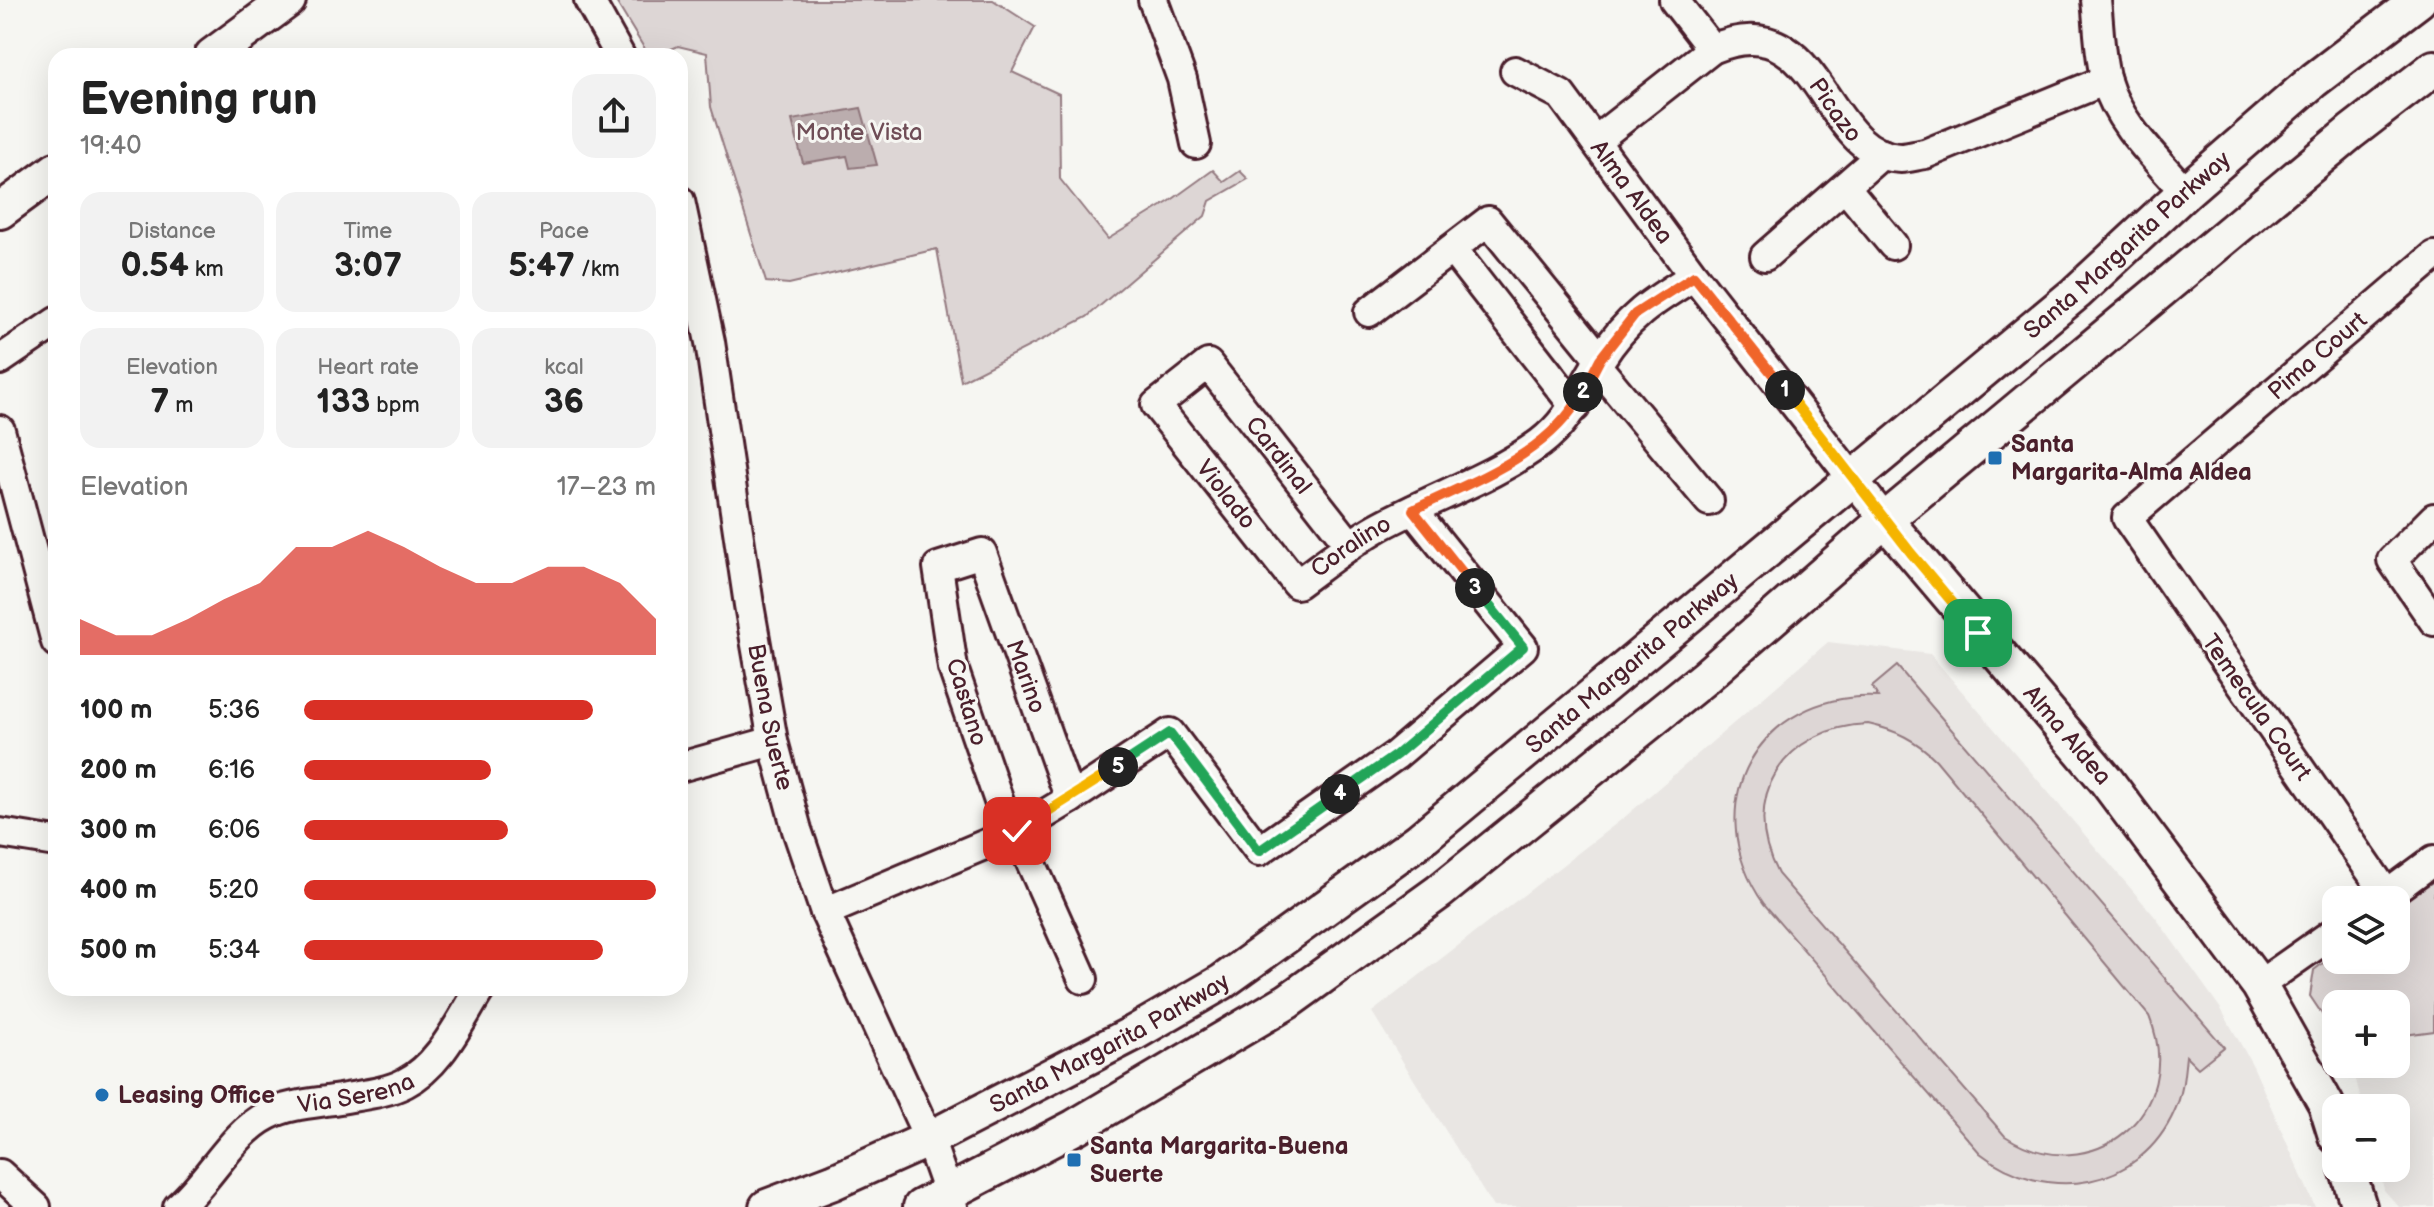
<!DOCTYPE html>
<meta charset="utf-8">
<style>
body{margin:0;font-family:"Balsamiq Sans",sans-serif;background:#f2f2f2;color:#222;height:100vh;display:flex;flex-direction:column;font-size:30px;white-space:nowrap}
*{box-sizing:border-box;margin:0}
p{font-size:26px;color:#767676}
.icon{flex:none;width:44px;height:44px;fill:none;stroke:currentColor;stroke-width:2;stroke-linecap:round;stroke-linejoin:round}
.map{position:relative;flex:1;overflow:hidden}
.sheet{position:absolute;left:48px;top:48px;width:640px;height:948px;display:flex;flex-direction:column;background:#fff;border-radius:24px;box-shadow:0 8px 32px #0002}
.sheet>*{flex:none}
.buttons{position:absolute;left:2322px;top:886px;display:grid;gap:16px}
.buttons a{display:grid;place-items:center;width:88px;height:88px;border-radius:16px;background:#fff;box-shadow:0 8px 32px #0002;font-size:40px}
.pin{position:absolute;display:grid;place-items:center;width:68px;height:68px;color:#fff;margin:-34px;border-radius:16px;box-shadow:0 4px 12px #0006}
.km{position:absolute;width:40px;height:40px;margin:-20px;border-radius:50%;background:#222;color:#fff;font-size:22px;line-height:40px;text-align:center}
.round{display:grid;place-items:center;flex:none;width:84px;height:84px;border-radius:24px;background:#f2f2f2}
.head{display:flex;align-items:center;justify-content:space-between;height:136px;padding:0 32px}
h1{font-size:44px;font-weight:600;line-height:60px}
.metrics{display:grid;grid-template-columns:repeat(3,1fr);gap:12px;height:136px;padding:8px 32px}
.metrics div{display:grid;align-content:center;border-radius:20px;background:#f2f2f2;text-align:center}
.metrics b{font-size:34px;font-weight:600}
.metrics small{font-size:22px;font-weight:400}
.metrics p{font-size:22px}
.chart{height:224px;padding:16px 32px}
.chart p{display:flex;justify-content:space-between}
.chart svg{width:100%;height:144px;margin-top:8px;fill:#d93025;opacity:.7}
ul{padding:0 32px;list-style:none;font-size:26px}
li{display:grid;grid-template-columns:128px 96px 1fr;align-items:center;height:60px}
li i{height:20px;border-radius:10px;background:#d93025}
.map>svg:first-child{display:block}
.built{fill:#e9e6e3}
.green{fill:#ddd6d5;stroke:#947a80;stroke-width:2;fill-rule:evenodd}
.water{fill:#bbadae;stroke:#8e747a;stroke-width:2}
.lines{fill:none;stroke-linecap:round;stroke-linejoin:round}
.minor-casing{stroke:#4a1f2b;stroke-width:34}
.major-casing{stroke:#4a1f2b;stroke-width:40}
.minor{stroke:#f6f6f2;stroke-width:28}
.major{stroke:#f6f6f2;stroke-width:34}
.split-1-casing{stroke:#fff;stroke-width:16}
.split-2-casing{stroke:#fff;stroke-width:16}
.split-3-casing{stroke:#fff;stroke-width:16}
.split-4-casing{stroke:#fff;stroke-width:16}
.split-5-casing{stroke:#fff;stroke-width:16}
.split-6-casing{stroke:#fff;stroke-width:16}
.split-1{stroke:#f5b400;stroke-width:10}
.split-2{stroke:#f0652b;stroke-width:10}
.split-3{stroke:#f0652b;stroke-width:10}
.split-4{stroke:#22a559;stroke-width:10}
.split-5{stroke:#22a559;stroke-width:10}
.split-6{stroke:#f5b400;stroke-width:10}
.poi-dot{fill:#1f6fb2;stroke:#f6f6f2;stroke-width:3}
.labels{text-anchor:middle;stroke-width:6;stroke-linejoin:round;paint-order:stroke}
.street-label{font-size:24px;fill:#4a1f2b;stroke:#f6f6f2}
.park-label{font-size:24px;fill:#6f4d56;stroke:#f6f6f2}
.poi-label{font-size:24px;font-weight:bold;fill:#4a1f2b;stroke:#f6f6f2;text-anchor:start}
</style>
<div class="map">
<svg width="2434" height="1207" viewBox="0 0 2434 1207">
<rect width="100%" height="100%" fill="#f6f6f2"/>
<filter id="ink" filterUnits="userSpaceOnUse"><feTurbulence type="fractalNoise" baseFrequency=".0125" numOctaves="2"/><feDisplacementMap in="SourceGraphic" scale="16" xChannelSelector="R" yChannelSelector="G"/><feConvolveMatrix kernelMatrix="1 2 1 2 8 2 1 2 1" color-interpolation-filters="sRGB"/></filter>
<g filter="url(#ink)">
<path class="built" d="M1828 642 1930 654 2156 918 2221 1009 2253 1066 2315 1207H1493L1372 1012 1626 816Z
M2434 1031V1207H2399L2384 1190 2379 1168H2396V1108H2363L2352 1064H2396V1037Z"/>
<path class="green" d="M615 0H993L1035 27 1012 72 1059 94 1060 179 1108 239 1170 201 1213 170 1224 182 1240 171 1248 179 1210 201 1205 216 1087 317 961 381 937 249 789 284 766 282 711 107 707 53 678 46 656 56H649Z
M1897 666 2224 1047 2198 1068 2186 1056C2184 1075 2183 1093 2175 1110 2140 1191 2045 1204 1980 1153L1764 904C1695 806 1758 691 1878 697L1872 687ZM1868 724C1896 730 1916 740 1936 760L2149 1016C2189 1111 2091 1192 2005 1136L1778 874C1738 798 1784 727 1868 724Z
M2434 881V1031L2396 1036V1004H2336V1035L2310 996 2314 970 2336 953V960H2396V907Z"/>
<path class="water" d="M861 108 877 165 850 168 847 156 803 163 792 120Z"/>
<g class="lines">
<defs>
<g id="minor">
<path d="M589 0 620 56"/>
<path d="M1153 0 1182 79 1196 144"/>
<path d="M1674 0 1712 49"/>
<path d="M2096 0C2099 26 2099 55 2106 81 2119 125 2156 158 2185 192"/>
<path id="s1" d="M1515 71 1561 95 1694 276 1885 520"/>
<path id="s2" d="M1595 141 1712 49C1823 1 1820 156 1901 158 1908 158 1917 155 1925 154L2106 80"/>
<path d="M1846 188 1893 245"/>
<path id="s3" d="M680 201 710 342 749 605 773 741 797 830 825 912 929 1139 953 1207"/>
<path d="M1452 249 1575 407"/>
<path d="M1765 256 1882 154"/>
<path d="M1369 312 1488 221 1600 359"/>
<path d="M0 360 56 322"/>
<path d="M1596 365 1709 501"/>
<path d="M0 430 56 642"/>
<path d="M2434 518 2392 560 2434 621"/>
<path id="s4" d="M1350 545 1208 364 1156 405 1297 584C1323 565 1349 544 1377 528 1430 498 1491 479 1540 443 1572 419 1579 391 1600 360 1627 317 1653 301 1694 276"/>
<path d="M680 767 773 741"/>
<path d="M1017 831 1083 979"/>
<path d="M0 833 56 842"/>
<path id="s5" d="M1010 833 953 668 938 567 982 553 1070 799"/>
<path id="s6" d="M2387 895 2127 518 2434 256"/>
<path d="M2380 900 2434 860"/>
<path d="M825 912 1017 831 1070 799 1170 733 1259 851 1396 755 1523 647 1413 510"/>
<path d="M2259 985 2336 931"/>
<path d="M0 1174 36 1207"/>
<path id="s7" d="M178 1207C209 1181 232 1133 268 1115 289 1104 316 1103 340 1099 361 1095 386 1093 405 1083 441 1065 460 1020 481 988"/>
</g>
<g id="major">
<path d="M212 56 288 0"/>
<path d="M0 211 56 170"/>
<path id="s8" d="M1885 520 2105 779 2259 985 2326 1104 2336 1136"/>
<path d="M2347 1168 2359 1207"/>
<path id="s9" d="M767 1207 833 1182 929 1139 1134 1033 1222 982 1418 841 2076 293 2185 192 2314 80 2419 0"/>
<path d="M921 1207 1075 1127 1288 1001 1439 892 1704 678 1885 520 2351 132 2434 68"/>
</g>
</defs>
<use href="#minor" class="minor-casing"/>
<use href="#major" class="major-casing"/>
<use href="#minor" class="minor"/>
<use href="#major" class="major"/>
</g>
</g>
<g class="lines" filter="url(#ink)">
<defs>
<path id="split-1" d="M1785 390 1911 553 1978 633"/>
<path id="split-2" d="M1583 392 1600 359 1635 314 1694 276 1785 390"/>
<path id="split-3" d="M1475 588 1413 510C1474 480 1549 455 1583 392"/>
<path id="split-4" d="M1340 794 1396 755 1523 647 1475 588"/>
<path id="split-5" d="M1118 767 1170 733 1259 851 1340 794"/>
<path id="split-6" d="M1017 831 1118 767"/>
</defs>
<use href="#split-1" class="split-1-casing"/>
<use href="#split-2" class="split-2-casing"/>
<use href="#split-3" class="split-3-casing"/>
<use href="#split-4" class="split-4-casing"/>
<use href="#split-5" class="split-5-casing"/>
<use href="#split-6" class="split-6-casing"/>
<use href="#split-1" class="split-1"/>
<use href="#split-2" class="split-2"/>
<use href="#split-3" class="split-3"/>
<use href="#split-4" class="split-4"/>
<use href="#split-5" class="split-5"/>
<use href="#split-6" class="split-6"/>
</g>
<g class="poi-dot">
<rect x="1987" y="450" width="16" height="16" rx="4"/>
<circle cx="102" cy="1095" r="8"/>
<rect x="1066" y="1152" width="16" height="16" rx="4"/>
</g>
<g class="labels">
<g class="street-label">
<text dy="8" stroke="none"><textPath href="#s2" startOffset="304">Picazo</textPath></text>
<text dy="8" stroke="none"><textPath href="#s1" startOffset="172">Alma Aldea</textPath></text>
<text dy="8" stroke="none"><textPath href="#s9" startOffset="1676">Santa Margarita Parkway</textPath></text>
<text dy="8" stroke="none"><textPath href="#s6" startOffset="708">Pima Court</textPath></text>
<text transform="translate(1279 455) rotate(52)" y="8">Cardinal</text>
<text dy="8" stroke="none"><textPath href="#s4" startOffset="410">Violado</textPath></text>
<text dy="8" stroke="none"><textPath href="#s4" startOffset="590">Coralino</textPath></text>
<text dy="8" stroke="none"><textPath href="#s9" startOffset="1028">Santa Margarita Parkway</textPath></text>
<text dy="8" stroke="none"><textPath href="#s5" startOffset="454">Marino</textPath></text>
<text transform="translate(967 702) rotate(73)" y="8">Castano</text>
<text transform="translate(2257 707) rotate(55)" y="8">Temecula Court</text>
<text dy="8" stroke="none"><textPath href="#s3" startOffset="524">Buena Suerte</textPath></text>
<text dy="8" stroke="none"><textPath href="#s8" startOffset="282">Alma Aldea</textPath></text>
<text dy="8" stroke="none"><textPath href="#s9" startOffset="380">Santa Margarita Parkway</textPath></text>
<text dy="8" stroke="none"><textPath href="#s7" startOffset="220">Via Serena</textPath></text>
</g>
<g class="park-label">
<text x="859" y="140">Monte Vista</text>
</g>
<g class="poi-label">
<text x="2011" y="452">Santa<tspan x="2011" dy="28">Margarita-Alma Aldea</tspan></text>
<text x="118" y="1103">Leasing Office</text>
<text x="1090" y="1154">Santa Margarita-Buena<tspan x="1090" dy="28">Suerte</tspan></text>
</g>
</g>
</svg>
<div class="buttons">
<a><svg class="icon" aria-label="layers" viewBox="0 0 24 24"><path d="M12 4l9 5-9 5-9-5zM3 14l9 5 9-5"/></svg></a>
<a>+</a>
<a>−</a>
</div>
<div class="pin" style="left:1978px;top:633px;background:#1e9e55"><svg class="icon" aria-label="arrive" viewBox="0 0 24 24"><path d="M6 21V4h12l-3 4 3 4H6"/></svg></div>
<div class="pin" style="left:1017px;top:831px;background:#d93025"><svg class="icon" aria-label="check" viewBox="0 0 24 24"><path d="M5 12l5 5 9-10"/></svg></div>
<b class="km" style="left:1785px;top:390px">1</b>
<b class="km" style="left:1583px;top:392px">2</b>
<b class="km" style="left:1475px;top:588px">3</b>
<b class="km" style="left:1340px;top:794px">4</b>
<b class="km" style="left:1118px;top:767px">5</b>
<section class="sheet">
<div class="head"><div><h1>Evening run</h1><p>19:40</p></div><a class="round"><svg class="icon" aria-label="share" viewBox="0 0 24 24"><path d="M12 15V3M7 8l5-5 5 5M5 13v7h14v-7"/></svg></a></div>
<div class="metrics">
<div><p>Distance</p><b>0.54<small> km</small></b></div>
<div><p>Time</p><b>3:07</b></div>
<div><p>Pace</p><b>5:47<small> /km</small></b></div>
</div>
<div class="metrics">
<div><p>Elevation</p><b>7<small> m</small></b></div>
<div><p>Heart rate</p><b>133<small> bpm</small></b></div>
<div><p>kcal</p><b>36</b></div>
</div>
<div class="chart"><p><span>Elevation</span>17–23 m</p>
<svg viewBox="0 0 160 44" preserveAspectRatio="none"><path d="M0 44V33L10 38L20 38L30 33L40 27L50 22L60 11L70 11L80 6L90 11L100 17L110 22L120 22L130 17L140 17L150 22L160 33V44z"/></svg>
</div>
<ul>
<li><b>100 m</b>5:36<i style="width:82%"></i></li>
<li><b>200 m</b>6:16<i style="width:53%"></i></li>
<li><b>300 m</b>6:06<i style="width:58%"></i></li>
<li><b>400 m</b>5:20<i style="width:100%"></i></li>
<li><b>500 m</b>5:34<i style="width:85%"></i></li>
</ul>
</section>
</div>
